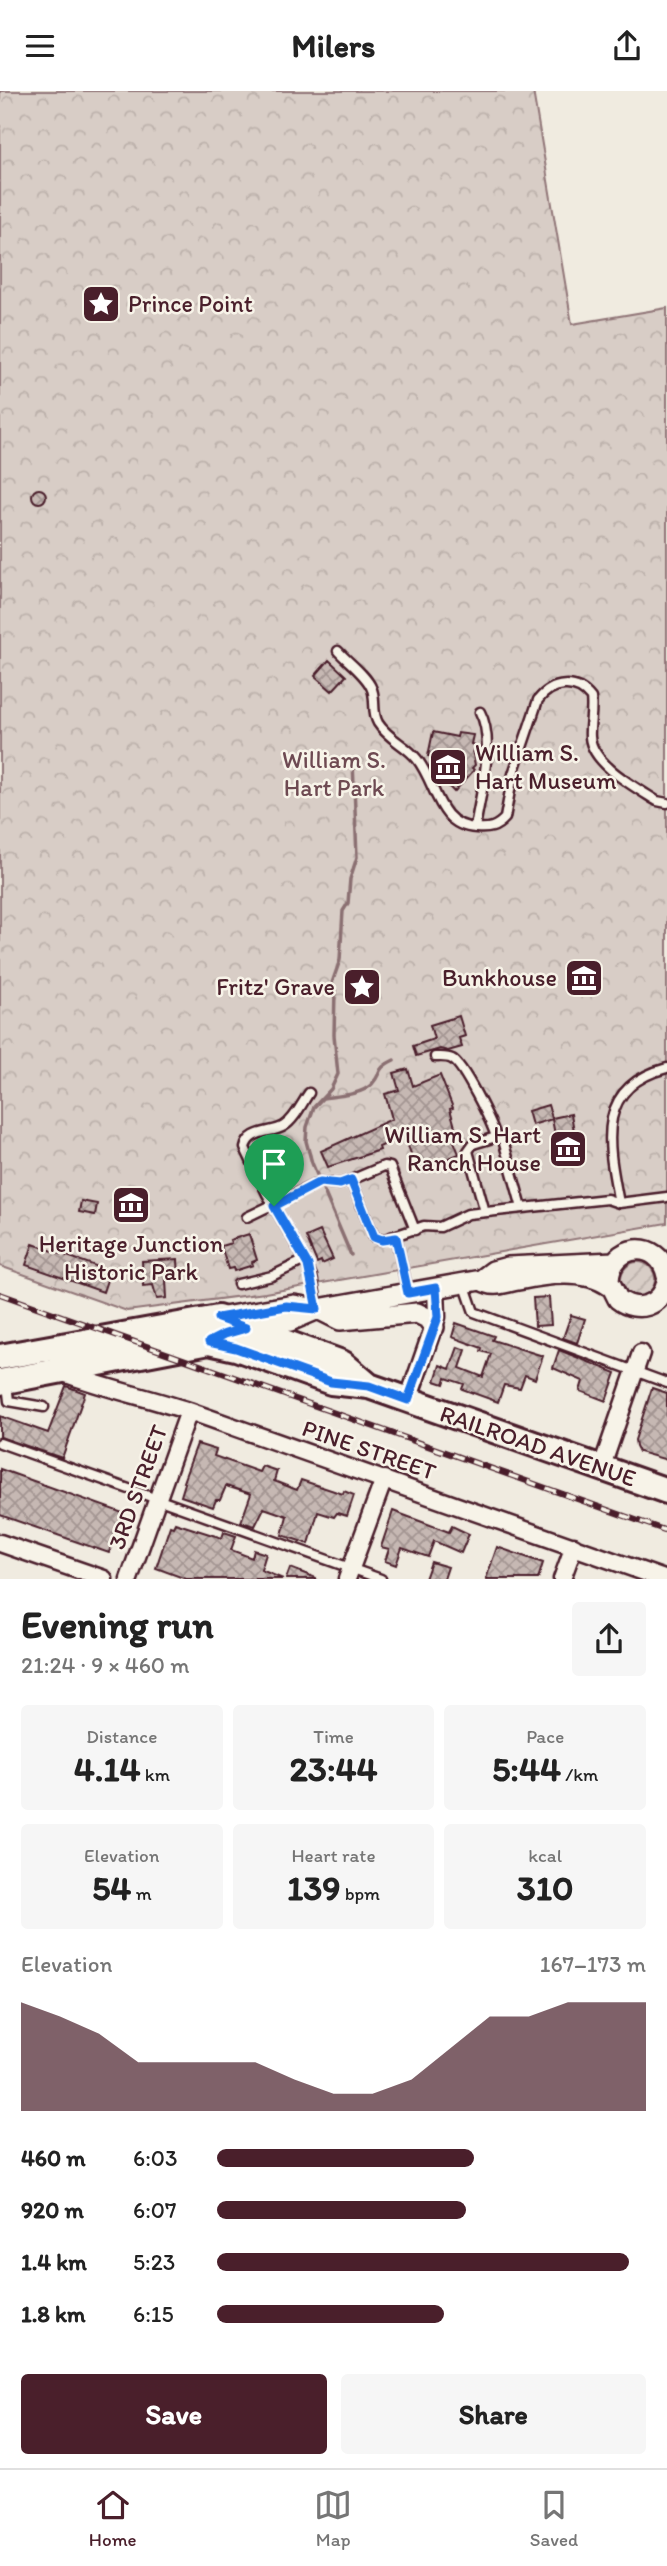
<!DOCTYPE html>
<meta charset="utf-8">
<style>
body{margin:0;font-family:Itim,sans-serif;background:#f6f6f6;color:#222;height:100vh;display:flex;flex-direction:column;font-size:26px;white-space:nowrap}
*{box-sizing:border-box;margin:0}
p{font-size:23px;color:#767676}
.icon{flex:none;width:38px;height:38px;fill:none;stroke:currentColor;stroke-width:2;stroke-linecap:round;stroke-linejoin:round}
.map{position:relative;height:1488px;overflow:hidden}
.side{display:flex;flex-direction:column;background:#fff;flex:1}
.side>*{flex:none}
.pin{position:absolute;display:grid;place-items:center;width:60px;height:60px;color:#fff;margin:-72px -30px;border-radius:50% 50% 50% 0;rotate:-45deg;box-shadow:0 0 7px #0007}
.pin .icon{rotate:45deg}
.round{display:grid;place-items:center;flex:none;width:74px;height:74px;border-radius:7px;background:#f6f6f6}
.head{display:flex;align-items:center;justify-content:space-between;height:119px;padding:0 21px}
h1{font-size:38px;font-weight:700;line-height:52px}
.figures{display:grid;grid-template-columns:repeat(3,1fr);gap:10px;height:119px;padding:7px 21px}
.figures div{display:grid;align-content:center;border-radius:7px;background:#f6f6f6;text-align:center}
.figures b{font-size:35px;font-weight:700}
.figures small{font-size:19px;font-weight:400}
.figures p{font-size:19px}
.chart{height:196px;padding:14px 21px}
.chart p{display:flex;justify-content:space-between}
.chart svg{width:100%;height:126px;margin-top:7px;fill:#4a1f2b;opacity:.7}
.cta{display:flex;gap:14px;margin-top:auto;padding:14px 21px}
.cta a{flex:1;height:80px;border-radius:7px;background:#4a1f2b;color:#fff;font-size:28px;font-weight:700;line-height:80px;text-align:center}
.cta a+a{background:#f6f6f6;color:#222}
ul{padding:0 21px;list-style:none;font-size:23px}
li{display:grid;grid-template-columns:112px 84px 1fr;align-items:center;height:52px}
li i{height:18px;border-radius:9px;background:#4a1f2b}
header{display:flex;justify-content:space-between;align-items:center;height:91px;padding:0 21px;background:#fff;font-size:32px;font-weight:700}
.dock{display:flex;justify-content:space-around;align-items:center;height:98px;border-top:2px solid #e0e0e0;background:#fff;font-size:19px;color:#767676}
.dock a{display:grid;justify-items:center;gap:4px}
.dock .current{color:#4a1f2b}
.map>svg:first-child{display:block}
.park{fill:url(#park-crowns);stroke:#917678;stroke-width:2}
.garden{fill:url(#garden-furrows);stroke:#917678;stroke-width:2}
.lines{fill:none;stroke-linecap:round;stroke-linejoin:round}
.stream{stroke:#8b6f72;stroke-width:3.5}
.building{fill:url(#building-cross-hatch);stroke:#4a1f2b;stroke-width:2}
.service-casing{stroke:#4a1f2b;stroke-width:13}
.minor-casing{stroke:#4a1f2b;stroke-width:21}
.tertiary-casing{stroke:#4a1f2b;stroke-width:24}
.primary-casing{stroke:#4a1f2b;stroke-width:30}
.service{stroke:#f7f3e8;stroke-width:8}
.minor{stroke:#f7f3e8;stroke-width:16}
.tertiary{stroke:#f7f3e8;stroke-width:19}
.primary{stroke:#f7f3e8;stroke-width:24}
.rail-casing{stroke:#4a1f2b;stroke-width:6}
.rail{stroke:#f7f3e8;stroke-width:3.5;stroke-dasharray:10;stroke-linecap:butt}
.route-casing{stroke:#fff;stroke-width:14}
.route{stroke:#1a73e8;stroke-width:9}
.labels{text-anchor:middle;stroke-width:5;stroke-linejoin:round;paint-order:stroke}
.poi-label{font-size:24px;fill:#4a1f2b;stroke:#f7f3e8;text-anchor:end}
.park-label{font-size:24px;fill:#6e4a52;stroke:#f7f3e8}
.street-label{font-size:24px;fill:#4a1f2b;stroke:#f7f3e8}
</style>
<header><svg class="icon" aria-label="menu" viewBox="0 0 24 24"><path d="M4 6h16M4 12h16M4 18h16"/></svg>Milers<svg class="icon" aria-label="share" viewBox="0 0 24 24"><path d="M12 15V3M7 8l5-5 5 5M5 13v7h14v-7"/></svg></header>
<div class="map">
<svg width="667" height="1488" viewBox="0 0 667 1488">
<defs>
<pattern id="park-crowns" width="20" height="18" patternUnits="userSpaceOnUse" patternTransform="scale(1.75)"><rect width="20" height="18" fill="#d8cdc6"/><path d="M2 6a3 3 0 1 1 6 0M12 15a3 3 0 1 1 6 0" fill="none" stroke="#bbb0aa"/></pattern>
<pattern id="garden-furrows" width="10" height="10" patternUnits="userSpaceOnUse" patternTransform="scale(1.75)"><rect width="10" height="10" fill="#d8cdc6"/><path d="M-1 1l2-2M0 10L10 0M9 11l2-2" fill="none" stroke="#bbb0aa"/></pattern>
<pattern id="building-cross-hatch" width="8" height="8" patternUnits="userSpaceOnUse" patternTransform="scale(1.75)"><rect width="8" height="8" fill="#c6b8b3"/><path d="M0 0l8 8M0 8l8-8" fill="none" stroke="#a39592"/></pattern>
</defs>
<rect width="100%" height="100%" fill="#f0ebe0"/>
<filter id="ink" filterUnits="userSpaceOnUse"><feTurbulence type="fractalNoise" baseFrequency=".0143" numOctaves="2"/><feDisplacementMap in="SourceGraphic" scale="14" xChannelSelector="R" yChannelSelector="G"/><feConvolveMatrix kernelMatrix="1 2 1 2 8 2 1 2 1" color-interpolation-filters="sRGB"/></filter>
<g filter="url(#ink)">
<path class="park" d="M0 0H533L572 233 667 217V1132L265 1202 127 1220 0 1175Z"/>
<path class="garden" d="M621 1188a17 17 0 1 1 34 0a17 17 0 1 1-34 0Z"/>
<g class="lines">
<path class="stream" d="M323 1007C337 1005 362 1004 372 993 383 981 375 978 394 969
M351 1164 312 1072 306 1050 307 1036 314 1016 331 998 338 983 334 944 335 899 332 892 340 869 343 820 348 812 350 788 357 766 353 671"/>
</g>
<path class="building" d="M32 405a7 7 0 1 1 14 0a7 7 0 1 1-14 0Z
M329 569 346 585 332 600 315 585Z
M433 641 457 646 458 642 473 644 471 653 475 654 473 664 475 674 472 677 474 679 454 701 430 676 432 665H428Z
M579 872 595 879 589 896 583 894 581 897 571 893Z
M459 925 465 945 459 947 462 956 448 960 440 958 416 965 413 955 434 948 430 934Z
M408 978 413 995 440 984 453 1017 450 1018 457 1043 452 1045 459 1063 418 1080 404 1045 379 1056 380 1059 328 1076 321 1060 392 1028 385 1003 399 999 394 982Z
M548 1014 552 1027 571 1023 578 1062 559 1065 552 1028 532 1034 528 1020Z
M270 1047 279 1065 265 1072 257 1054Z
M81 1110 97 1113 95 1124 79 1121Z
M320 1140 333 1168 322 1173 321 1170 317 1172 306 1146Z
M249 1143 257 1169 252 1171 253 1174 234 1180 233 1177 228 1178 221 1155 231 1152 230 1149Z
M33 1153 110 1180 103 1201 26 1174Z
M178 1168 179 1189H166L167 1207 157 1208 153 1194 143 1195 142 1170Z
M549 1206 551 1234 535 1235 533 1207Z
M571 1224 585 1228 577 1252 563 1247Z
M456 1232 494 1245 492 1249 543 1265 535 1288 525 1284 520 1297 504 1294 498 1311 462 1298 464 1293 446 1287 444 1293 435 1290 440 1274 450 1278 458 1256 466 1259 460 1277 483 1286 491 1263 481 1260 482 1257 452 1246Z
M559 1259 616 1282 606 1310 580 1300 583 1290 553 1277Z
M66 1295 85 1302 62 1367 0 1346V1325L48 1342Z
M652 1297 667 1302V1369L639 1361 636 1355 635 1349Z
M197 1353 216 1359 214 1365 259 1381 262 1375 277 1380 274 1390 297 1399 301 1389 343 1403 344 1400 354 1404 347 1425 337 1422 334 1426 318 1421 309 1453 282 1444 287 1425 264 1417 255 1435 241 1431 251 1403 226 1395 220 1409H216L213 1416 181 1405 185 1392 183 1391Z
M0 1378 123 1422 109 1462 0 1424Z
M393 1420 449 1441 452 1435 469 1443 461 1462 434 1450 428 1466 402 1457 396 1474 385 1470 389 1458 381 1456Z
M175 1432 222 1447 224 1441 236 1445 231 1459 252 1467 254 1459 266 1463 261 1479 283 1488H186L156 1477 170 1435 173 1436Z
M497 1456 543 1472 538 1488H486Z
M431 1471 448 1476 444 1488H425Z
M290 1477 316 1487V1488H286Z"/>
<g class="lines">
<defs>
<path id="service" d="M338 560C348 571 365 583 371 596 377 607 371 620 378 632 388 648 406 654 417 668 437 693 437 735 476 737 489 738 496 737 505 727L513 683 538 609C552 591 576 588 591 607 593 621 589 633 590 646 592 673 635 696 657 710L667 712
M475 737C480 704 496 651 480 621
M435 966C440 966 447 965 452 968 463 973 492 1032 496 1046
M619 1112C608 1054 594 996 667 977
M485 1121 468 1060 473 1053 496 1046 503 1049 522 1117
M247 1126 320 1091 340 1093 351 1089
M415 1139 390 1076 384 1075 351 1089 374 1146 382 1149 424 1135 440 1136 468 1123 607 1108 619 1112 667 1106
M396 1147 408 1202
M305 1169 267 1103 245 1057C249 1038 271 1043 284 1035 295 1028 302 1012 309 1002
M464 1192 474 1221 667 1292
M238 1193 272 1185 305 1169 312 1185 318 1218
M7 1293 9 1310 44 1316
M0 1352 381 1488"/>
<path id="minor" d="M61 1281C103 1297 146 1306 189 1320L664 1488
M408 1309 437 1226 436 1197
M601 1378 641 1262
M0 1452 104 1488
M129 1488 189 1320
M347 1488 384 1388
M562 1488 574 1455"/>
<path id="tertiary" d="M667 1185C660 1147 610 1152 609 1190L618 1208C637 1223 662 1215 667 1191
M481 1189C495 1197 502 1192 518 1189 546 1183 585 1177 610 1195
M218 1227 294 1214 318 1218 340 1229 417 1222 427 1227 434 1236
M247 1237 290 1230 318 1218 481 1189 493 1180 508 1176 614 1171"/>
<path id="primary" d="M209 1251 236 1257 331 1291 369 1295 667 1400
M0 1266 218 1227 342 1272 369 1295
M0 1291 209 1251 222 1244"/>
</defs>
<use href="#service" class="service-casing"/>
<use href="#minor" class="minor-casing"/>
<use href="#tertiary" class="tertiary-casing"/>
<use href="#primary" class="primary-casing"/>
<use href="#service" class="service"/>
<use href="#minor" class="minor"/>
<use href="#tertiary" class="tertiary"/>
<use href="#primary" class="primary"/>
<defs>
<path id="rail" d="M0 1203 667 1440"/>
</defs>
<use href="#rail" class="rail-casing"/>
<use href="#rail" class="rail"/>
</g>
</g>
<g class="lines" filter="url(#ink)">
<defs>
<path id="route" d="M351 1089 374 1146 382 1149 396 1147 408 1202 436 1197 438 1226 408 1309 369 1295 331 1291 236 1257 209 1251 225 1243 246 1237 218 1227 286 1215 317 1218 308 1174 274 1115 320 1091 340 1093Z"/>
</defs>
<use href="#route" class="route-casing"/>
<use href="#route" class="route"/>
</g>
<defs>
<symbol id="sight-square" viewBox="-11 -11 22 22"><rect x="-9" y="-9" width="18" height="18" rx="4" fill="#4a1f2b" stroke="#f7f3e8"/><path d="M0-6L1.8-2.2L6-1.7L2.9 1.2L3.7 5.4L0 3.3L-3.7 5.4L-2.9 1.2L-6-1.7L-1.8-2.2Z" fill="#fff"/></symbol>
<symbol id="museum-square" viewBox="-11 -11 22 22"><rect x="-9" y="-9" width="18" height="18" rx="4" fill="#4a1f2b" stroke="#f7f3e8"/><path d="M0-6L6-3V-2H-6V-3ZM-5-1h2V3h-2ZM-1-1h2V3h-2ZM3-1h2V3H3ZM-6 4H6V6H-6Z" fill="#fff"/></symbol>
</defs>
<g fill-rule="evenodd">
<use href="#sight-square" x="79" y="191" width="44" height="44"/>
<use href="#museum-square" x="426" y="654" width="44" height="44"/>
<use href="#museum-square" x="562" y="865" width="44" height="44"/>
<use href="#sight-square" x="340" y="874" width="44" height="44"/>
<use href="#museum-square" x="546" y="1036" width="44" height="44"/>
<use href="#museum-square" x="109" y="1092" width="44" height="44"/>
</g>
<g class="labels">
<g class="poi-label">
<text x="128" y="221" text-anchor="start">Prince Point</text>
<text x="475" y="670" text-anchor="start">William S.<tspan x="475" dy="28">Hart Museum</tspan></text>
<text x="557" y="895">Bunkhouse</text>
<text x="335" y="904">Fritz' Grave</text>
<text x="541" y="1052">William S. Hart<tspan x="541" dy="28">Ranch House</tspan></text>
<text x="131" y="1161" text-anchor="middle">Heritage Junction<tspan x="131" dy="28">Historic Park</tspan></text>
</g>
<g class="park-label">
<text x="334" y="677">William S.<tspan x="334" dy="28">Hart Park</tspan></text>
</g>
<g class="street-label">
<text transform="translate(538 1355) rotate(19)" y="8">RAILROAD AVENUE</text>
<text transform="translate(369 1359) rotate(19)" y="8">PINE STREET</text>
<text transform="translate(138 1396) rotate(-70)" y="8">3RD STREET</text>
</g>
</g>
</svg>
<div class="pin" style="left:274px;top:1115px;background:#1e9e55"><svg class="icon" aria-label="arrive" viewBox="0 0 24 24"><path d="M6 21V4h12l-3 4 3 4H6"/></svg></div>
</div>
<section class="side">
<div class="head"><div><h1>Evening run</h1><p>21:24 · 9 × 460 m</p></div><a class="round"><svg class="icon" aria-label="share" viewBox="0 0 24 24"><path d="M12 15V3M7 8l5-5 5 5M5 13v7h14v-7"/></svg></a></div>
<div class="figures">
<div><p>Distance</p><b>4.14<small> km</small></b></div>
<div><p>Time</p><b>23:44</b></div>
<div><p>Pace</p><b>5:44<small> /km</small></b></div>
</div>
<div class="figures">
<div><p>Elevation</p><b>54<small> m</small></b></div>
<div><p>Heart rate</p><b>139<small> bpm</small></b></div>
<div><p>kcal</p><b>310</b></div>
</div>
<div class="chart"><p><span>Elevation</span>167–173 m</p>
<svg viewBox="0 0 160 44" preserveAspectRatio="none"><path d="M0 44V6L10 11L20 17L30 27L40 27L50 27L60 27L70 33L80 38L90 38L100 33L110 22L120 11L130 11L140 6L150 6L160 6V44z"/></svg>
</div>
<ul>
<li><b>460 m</b>6:03<i style="width:60%"></i></li>
<li><b>920 m</b>6:07<i style="width:58%"></i></li>
<li><b>1.4 km</b>5:23<i style="width:96%"></i></li>
<li><b>1.8 km</b>6:15<i style="width:53%"></i></li>
</ul>
<div class="cta"><a>Save</a><a>Share</a></div>
</section>
<nav class="dock">
<a class="current"><svg class="icon" aria-label="home" viewBox="0 0 24 24"><path d="M3 11l9-7 9 7M6 9v11h12V9"/></svg>Home</a>
<a><svg class="icon" aria-label="map" viewBox="0 0 24 24"><path d="M3 6l6-2 6 2 6-2v14l-6 2-6-2-6 2zM9 4v14M15 6v14"/></svg>Map</a>
<a><svg class="icon" aria-label="saved" viewBox="0 0 24 24"><path d="M7 4h10v16l-5-4-5 4z"/></svg>Saved</a>
</nav>
